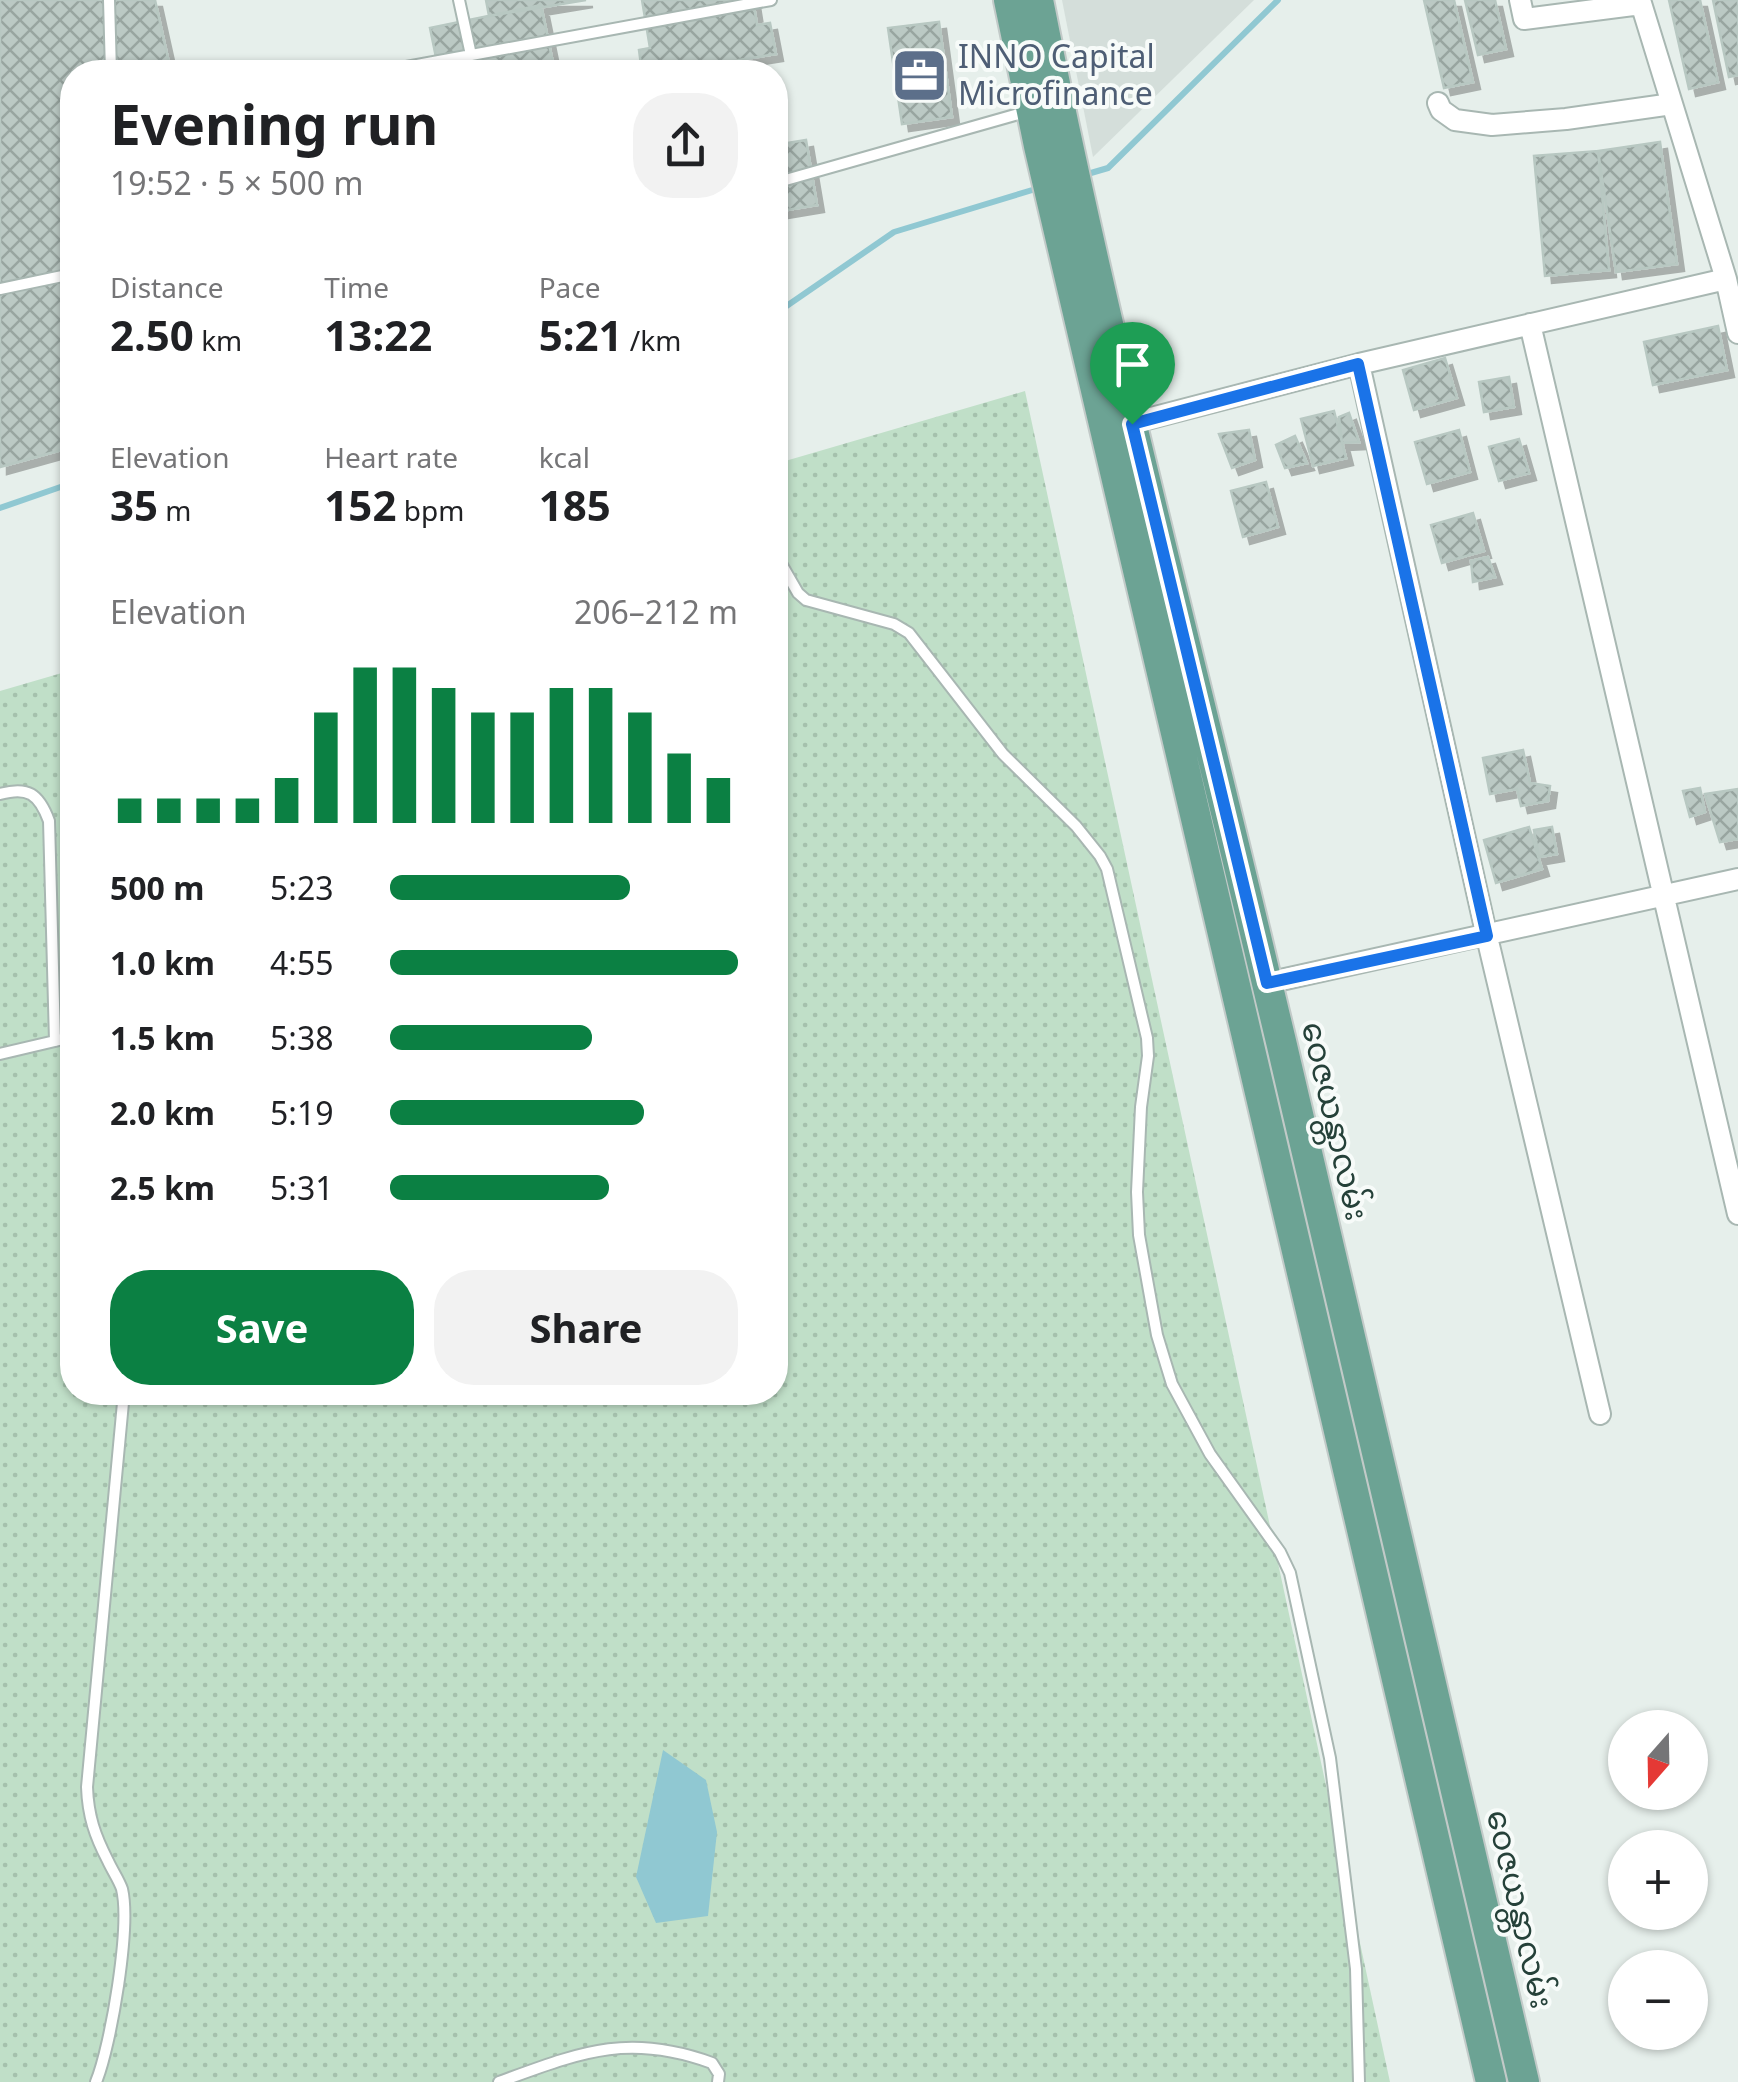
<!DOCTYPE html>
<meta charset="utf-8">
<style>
body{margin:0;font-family:"Noto Sans","Noto Sans Myanmar",sans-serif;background:#f2f2f2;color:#202124;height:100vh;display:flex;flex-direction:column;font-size:38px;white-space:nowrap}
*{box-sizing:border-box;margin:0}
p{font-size:32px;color:#757577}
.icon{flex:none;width:55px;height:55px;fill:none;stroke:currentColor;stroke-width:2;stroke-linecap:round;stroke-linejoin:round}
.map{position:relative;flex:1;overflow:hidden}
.drawer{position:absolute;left:60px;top:60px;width:728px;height:1345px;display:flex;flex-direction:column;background:#fff;border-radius:40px;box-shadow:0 2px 8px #0004}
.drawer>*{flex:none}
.needle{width:65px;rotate:200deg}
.fabs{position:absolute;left:1608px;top:1710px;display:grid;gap:20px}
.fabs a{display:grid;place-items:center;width:100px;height:100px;border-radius:50%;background:#fff;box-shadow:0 2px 8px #0004;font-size:50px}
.pin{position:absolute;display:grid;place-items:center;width:85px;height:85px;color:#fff;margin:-102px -42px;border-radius:50% 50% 50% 0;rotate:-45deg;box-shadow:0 0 10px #0007}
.pin .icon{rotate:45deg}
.round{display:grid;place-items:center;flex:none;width:105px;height:105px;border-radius:40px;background:#f2f2f2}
.summary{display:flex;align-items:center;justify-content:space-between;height:170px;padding:0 50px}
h1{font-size:55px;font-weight:700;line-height:75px}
.figures{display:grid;grid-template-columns:repeat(3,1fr);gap:15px;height:170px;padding:10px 50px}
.figures div{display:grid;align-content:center}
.figures b{font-size:42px;font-weight:700}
.figures small{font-size:28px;font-weight:400}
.figures p{font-size:28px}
.chart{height:280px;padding:20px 50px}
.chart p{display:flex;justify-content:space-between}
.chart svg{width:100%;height:180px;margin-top:10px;stroke:#0b8043;stroke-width:6}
.button{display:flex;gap:20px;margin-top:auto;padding:20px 50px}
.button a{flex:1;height:115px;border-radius:40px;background:#0b8043;color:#fff;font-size:40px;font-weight:700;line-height:115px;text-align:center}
.button a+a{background:#f2f2f2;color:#202124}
ul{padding:0 50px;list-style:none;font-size:32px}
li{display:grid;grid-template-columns:160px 120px 1fr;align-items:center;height:75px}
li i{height:25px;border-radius:12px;background:#0b8043}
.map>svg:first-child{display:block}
.built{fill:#d4deda}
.grass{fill:url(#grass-dots)}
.water{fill:#90c8d2}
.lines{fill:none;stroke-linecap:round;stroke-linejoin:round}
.stream{stroke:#90c8d2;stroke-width:6}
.building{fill:url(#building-cross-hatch);stroke:#b8c8c2;stroke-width:2.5;filter:url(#shadow)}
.service-casing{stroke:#a8b7b2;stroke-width:14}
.minor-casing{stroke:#a8b7b2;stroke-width:24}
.primary-casing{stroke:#c2cac8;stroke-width:34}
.service{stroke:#fff;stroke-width:10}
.minor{stroke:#fff;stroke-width:20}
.primary{stroke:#6ca394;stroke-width:30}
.route-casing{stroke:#fff;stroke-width:20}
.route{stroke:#1a73e8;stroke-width:12}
.labels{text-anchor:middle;stroke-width:8;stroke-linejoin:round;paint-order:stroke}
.service-label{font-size:32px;fill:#4e5e75;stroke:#f7fbf9;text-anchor:start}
.street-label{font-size:32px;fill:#254139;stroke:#f7fbf9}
</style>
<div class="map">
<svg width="1738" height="2082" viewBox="0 0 1738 2082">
<defs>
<pattern id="grass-dots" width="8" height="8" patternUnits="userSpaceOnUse" patternTransform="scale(2.5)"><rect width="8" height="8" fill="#c0dfc8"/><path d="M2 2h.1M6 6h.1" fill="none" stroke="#a5c1ad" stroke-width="1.8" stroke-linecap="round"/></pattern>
<pattern id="building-cross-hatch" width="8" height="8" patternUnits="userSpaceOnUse" patternTransform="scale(2.5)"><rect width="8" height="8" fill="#bbc9c4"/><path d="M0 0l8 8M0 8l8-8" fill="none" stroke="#98a5a0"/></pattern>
<filter id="shadow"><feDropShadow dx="7" dy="7" stdDeviation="0" flood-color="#0004"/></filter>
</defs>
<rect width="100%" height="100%" fill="#e6efeb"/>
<path class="built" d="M1062 0H1254L1093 157Z"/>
<path class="grass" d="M1025 391 1390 2082H0V691L72 670V1392H775V464Z"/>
<path class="water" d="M663 1750 706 1780 717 1832 708 1916 656 1923 636 1877Z"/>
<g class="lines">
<path class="stream" d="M1084 175 1108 168 1278 0
M775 314 894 232 1039 188
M0 508 72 483"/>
</g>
<path class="building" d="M0 0H155L171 72H72V447L0 467Z
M486 0H586L489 16Z
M642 0H753L757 25 770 23 776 54 665 72H642L639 50 650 48Z
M1424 0H1454L1473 82 1444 88Z
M1465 0H1495L1506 49 1478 55Z
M1669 0H1700L1718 82 1689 89Z
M1713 0H1738V75L1729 77Z
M541 5 554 68 565 66 566 72H439L430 28Z
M939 22 952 117 902 124 888 28Z
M806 140 817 205 775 212V145Z
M1660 142 1677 264 1616 272 1598 151Z
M1598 151 1609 270 1545 276 1534 156Z
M1718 326 1727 370 1653 385 1644 342Z
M1445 358 1457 398 1414 410 1403 370Z
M1509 377 1514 407 1484 412 1479 382Z
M1334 411 1346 458 1313 466 1301 419Z
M1349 413 1359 442 1342 443 1339 417Z
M1249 430 1255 460 1232 468 1219 434Z
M1459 430 1470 472 1427 484 1415 442Z
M1295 436 1307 463 1285 468 1276 445Z
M1519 439 1529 473 1499 481 1489 447Z
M1266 482 1278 527 1243 537 1231 491Z
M1473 513 1484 551 1442 563 1431 525Z
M1488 557 1495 577 1473 582 1471 561Z
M1523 750 1530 783 1550 786 1548 801 1521 806 1517 789 1490 794 1483 758Z
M1700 788 1705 812 1690 817 1683 791Z
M1738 789V839L1720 842 1705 794Z
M1529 827 1542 869 1496 883 1484 840Z
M1552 827 1557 854 1539 857 1534 830Z"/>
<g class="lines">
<defs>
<path id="service" d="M109 0 111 72
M459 0 471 55
M379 72 771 0
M775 183 1029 111
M0 289 72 274
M775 553 798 593 806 600 894 624 909 633 1003 754 1076 826 1100 856 1107 869 1147 1038 1148 1056 1141 1107 1137 1192 1139 1235 1157 1335 1172 1384 1210 1454 1280 1552 1290 1573 1330 1758 1356 1969 1359 2082
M0 794C28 786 39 794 49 821L55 1041
M0 1054 72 1037
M96 2082C111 2045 131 1927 122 1889 119 1880 112 1870 108 1861 95 1836 88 1816 87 1787L124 1392
M499 2082C579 2053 627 2032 712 2063L719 2074 718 2082"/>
<path id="minor" d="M1520 0 1524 19 1641 4
M1640 0 1726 279 1738 333
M1438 103 1441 110 1455 120 1492 125 1566 119 1672 104
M1530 324 1738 1214
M1359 364 1487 937 1600 1414
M1132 423 1359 364 1726 279
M1267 983 1738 879"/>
<path id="primary" d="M1009 0 1039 146 1491 2082
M1038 0C1103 330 1190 656 1267 983 1355 1349 1439 1716 1524 2082"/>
</defs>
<use href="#service" class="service-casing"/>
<use href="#minor" class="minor-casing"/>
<use href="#primary" class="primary-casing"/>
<use href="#service" class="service"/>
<use href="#minor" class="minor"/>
<use href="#primary" class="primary"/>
</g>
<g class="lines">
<defs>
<path id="route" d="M1358 364 1487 936 1267 983 1132 424Z"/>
</defs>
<use href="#route" class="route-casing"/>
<use href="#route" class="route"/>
</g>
<defs>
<symbol id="office-square" viewBox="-11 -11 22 22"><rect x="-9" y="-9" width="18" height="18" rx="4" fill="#5c6f8a" stroke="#f7fbf9"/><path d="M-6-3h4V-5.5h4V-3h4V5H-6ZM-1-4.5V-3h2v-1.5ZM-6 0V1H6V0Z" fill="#fff"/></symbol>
</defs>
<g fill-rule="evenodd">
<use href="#office-square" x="888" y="44" width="63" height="63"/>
</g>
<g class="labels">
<g class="service-label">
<text x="958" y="68">INNO Capital<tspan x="958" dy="37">Microfinance</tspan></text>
</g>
<g class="street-label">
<text transform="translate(1335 1121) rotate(77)" y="11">ဝေဇယန္တာလမ်း</text>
<text transform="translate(1520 1909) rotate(77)" y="11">ဝေဇယန္တာလမ်း</text>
</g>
</g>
</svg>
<div class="fabs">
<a><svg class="needle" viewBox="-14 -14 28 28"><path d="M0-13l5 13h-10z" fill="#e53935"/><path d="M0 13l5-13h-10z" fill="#757577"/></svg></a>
<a>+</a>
<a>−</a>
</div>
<div class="pin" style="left:1132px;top:424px;background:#1e9e55"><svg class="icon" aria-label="arrive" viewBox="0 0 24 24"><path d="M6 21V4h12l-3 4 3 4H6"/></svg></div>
<section class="drawer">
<div class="summary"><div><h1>Evening run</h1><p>19:52 · 5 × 500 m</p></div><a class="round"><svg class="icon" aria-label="share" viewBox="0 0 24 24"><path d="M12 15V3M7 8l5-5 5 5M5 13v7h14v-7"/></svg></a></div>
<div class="figures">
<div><p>Distance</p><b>2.50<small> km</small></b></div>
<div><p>Time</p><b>13:22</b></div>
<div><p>Pace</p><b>5:21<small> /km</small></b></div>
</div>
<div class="figures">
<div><p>Elevation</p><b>35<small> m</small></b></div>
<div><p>Heart rate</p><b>152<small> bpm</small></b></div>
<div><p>kcal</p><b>185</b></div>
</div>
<div class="chart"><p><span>Elevation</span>206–212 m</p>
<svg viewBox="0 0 160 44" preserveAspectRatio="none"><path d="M5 44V38M15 44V38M25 44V38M35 44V38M45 44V33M55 44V17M65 44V6M75 44V6M85 44V11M95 44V17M105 44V17M115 44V11M125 44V11M135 44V17M145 44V27M155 44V33"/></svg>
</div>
<ul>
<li><b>500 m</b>5:23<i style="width:69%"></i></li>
<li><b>1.0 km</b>4:55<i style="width:100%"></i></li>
<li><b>1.5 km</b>5:38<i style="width:58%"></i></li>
<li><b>2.0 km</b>5:19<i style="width:73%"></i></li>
<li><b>2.5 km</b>5:31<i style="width:63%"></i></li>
</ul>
<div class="button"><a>Save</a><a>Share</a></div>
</section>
</div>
